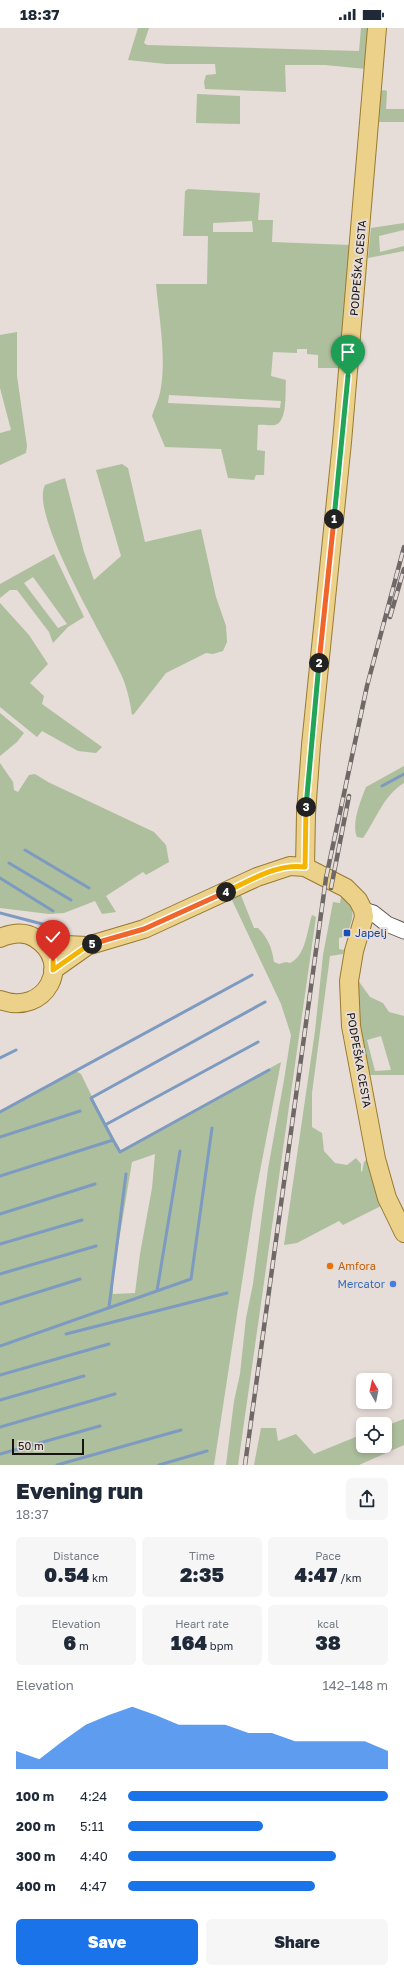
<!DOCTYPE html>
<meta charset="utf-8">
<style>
body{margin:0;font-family:"Golos Text",sans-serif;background:#f6f6f7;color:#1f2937;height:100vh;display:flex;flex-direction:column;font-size:15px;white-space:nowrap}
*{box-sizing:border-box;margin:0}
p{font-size:13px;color:#747a83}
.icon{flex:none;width:22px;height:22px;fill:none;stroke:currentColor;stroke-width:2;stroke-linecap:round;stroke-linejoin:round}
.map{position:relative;height:1437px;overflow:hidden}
.side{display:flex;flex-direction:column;background:#fff;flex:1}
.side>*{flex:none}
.needle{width:26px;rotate:351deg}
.controls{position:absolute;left:356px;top:1345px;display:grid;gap:8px}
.controls a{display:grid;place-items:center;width:36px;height:36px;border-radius:6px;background:#fff;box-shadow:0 2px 6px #0003;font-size:20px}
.scale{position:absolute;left:12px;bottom:10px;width:72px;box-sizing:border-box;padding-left:4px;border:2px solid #161312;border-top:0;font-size:11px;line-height:14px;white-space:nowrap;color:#161312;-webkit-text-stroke:3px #e6dcd8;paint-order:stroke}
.pin{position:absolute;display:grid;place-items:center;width:34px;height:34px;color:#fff;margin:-41px -17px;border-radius:50% 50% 50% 0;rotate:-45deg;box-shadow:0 0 4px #0007}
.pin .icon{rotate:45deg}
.km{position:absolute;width:20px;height:20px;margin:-10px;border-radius:50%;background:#222;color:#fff;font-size:11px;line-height:20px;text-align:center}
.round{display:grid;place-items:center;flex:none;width:42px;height:42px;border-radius:6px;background:#f6f6f7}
.head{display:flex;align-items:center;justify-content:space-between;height:68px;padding:0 16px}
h1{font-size:22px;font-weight:800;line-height:30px}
.figures{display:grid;grid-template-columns:repeat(3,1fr);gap:6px;height:68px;padding:4px 16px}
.figures div{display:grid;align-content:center;border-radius:6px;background:#f6f6f7;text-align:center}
.figures b{font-size:20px;font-weight:800}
.figures small{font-size:11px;font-weight:400}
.figures p{font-size:11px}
.chart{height:112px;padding:8px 16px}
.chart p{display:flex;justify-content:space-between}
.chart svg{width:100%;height:72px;margin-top:4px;fill:#1a73e8;opacity:.7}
.button{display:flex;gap:8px;margin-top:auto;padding:8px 16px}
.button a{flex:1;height:46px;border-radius:6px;background:#1a73e8;color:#fff;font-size:16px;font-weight:800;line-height:46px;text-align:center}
.button a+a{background:#f6f6f7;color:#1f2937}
ul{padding:0 16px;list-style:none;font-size:13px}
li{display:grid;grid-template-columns:64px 48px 1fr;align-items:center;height:30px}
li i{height:10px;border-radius:5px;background:#1a73e8}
.status{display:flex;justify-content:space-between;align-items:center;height:28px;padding:0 20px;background:#fff;direction:ltr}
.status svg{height:11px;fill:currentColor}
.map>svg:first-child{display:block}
.green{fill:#adbf9d;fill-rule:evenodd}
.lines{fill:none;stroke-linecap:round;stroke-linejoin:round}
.stream{stroke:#7d9ac1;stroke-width:3}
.minor-casing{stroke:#605855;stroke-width:17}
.major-casing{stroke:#997a2f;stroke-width:20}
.minor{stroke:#fff;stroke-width:15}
.major{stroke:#ecd18b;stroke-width:18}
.rail-casing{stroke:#6e6866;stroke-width:4.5}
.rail{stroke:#e6dcd8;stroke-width:3;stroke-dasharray:9;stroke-linecap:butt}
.split-1-casing{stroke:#fff;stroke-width:8}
.split-2-casing{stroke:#fff;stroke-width:8}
.split-3-casing{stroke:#fff;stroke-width:8}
.split-4-casing{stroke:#fff;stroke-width:8}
.split-5-casing{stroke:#fff;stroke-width:8}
.split-6-casing{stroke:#fff;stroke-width:8}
.split-1{stroke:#22a559;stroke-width:5}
.split-2{stroke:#f0652b;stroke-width:5}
.split-3{stroke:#22a559;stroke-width:5}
.split-4{stroke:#f5b400;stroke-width:5}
.split-5{stroke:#f0652b;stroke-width:5}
.split-6{stroke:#f5b400;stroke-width:5}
.transit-dot{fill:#1a4fb4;stroke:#e6dcd8;stroke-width:1.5}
.food-dot{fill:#e8710a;stroke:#e6dcd8;stroke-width:1.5}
.shop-dot{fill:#3f7fe0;stroke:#e6dcd8;stroke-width:1.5}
.labels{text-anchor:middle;stroke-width:4;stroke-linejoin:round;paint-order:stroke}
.street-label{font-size:11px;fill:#161312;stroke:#e6dcd8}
.transit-label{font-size:11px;fill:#164399;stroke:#e6dcd8;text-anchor:start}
.food-label{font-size:11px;fill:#c56008;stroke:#e6dcd8;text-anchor:start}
.shop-label{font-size:11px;fill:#366cbe;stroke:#e6dcd8;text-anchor:end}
</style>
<div class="status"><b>18:37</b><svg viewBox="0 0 49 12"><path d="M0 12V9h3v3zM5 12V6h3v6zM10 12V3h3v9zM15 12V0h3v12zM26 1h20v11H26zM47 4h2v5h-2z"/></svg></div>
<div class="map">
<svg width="404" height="1437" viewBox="0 0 404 1437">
<rect width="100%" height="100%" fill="#e6dcd8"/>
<path class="green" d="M138 0H149L144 15 147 17 359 23 361 0H369L366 41 325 37H285L286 64 205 61 204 54 206 47 216 46 215 36H166L128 32Z
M384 62 387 63 386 81H404V94H379L381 63Z
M197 66 240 68V96L196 95Z
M188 161 260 165 258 192H273L272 214 350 217 340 340H318V327L307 326V321H297V325L273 324 271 348 286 352C285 363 288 394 275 397 270 398 264 396 258 397L257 422 265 423 264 447H256L254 452 228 450 221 421 165 419 152 388C154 381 158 373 160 365 167 331 159 290 156 256H207L208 208H183L185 163ZM252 193 253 204H213V195ZM169 367 281 373 280 380 168 375Z
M404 195V202L379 208 380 224 404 218V223L368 230 371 200Z
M17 304V348L27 418 26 425 0 437V405L11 402 0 360V307Z
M122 436 128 440 145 514 201 501 216 569 226 598 227 614 223 623 213 626 206 625 166 645 134 686 132 687C130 673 127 659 121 646 106 612 29 487 45 457L65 450 84 524 94 552 121 528 96 442Z
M54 526 84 589 68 599 53 615 49 604 17 562H10L0 570V556ZM33 549 67 596 58 600 24 555Z
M0 575 29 607 48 636 30 655 44 668 42 676 102 719 96 725 78 723 42 703 37 709 0 679Z
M0 685 24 705 17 714 0 728Z
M0 735 13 754 14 762 18 764 29 747 35 746 48 754 154 804 166 817 169 834 146 847 143 844 106 868 116 884 102 886 95 873 64 885 49 886 0 880Z
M404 738V755C383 768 377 790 363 810L357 809C351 795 361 772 366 759Z
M240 865 254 900H258C268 910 272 920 274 934L279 936 286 934 290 935C306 928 307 902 312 887L316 889 238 1437H226L234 1373 240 1346 246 1290 253 1256 268 1141 284 1052 291 1007 281 976 231 870Z
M341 869H345C357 885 352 890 347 908L339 910V921L344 922 343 926 330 928 312 1065V1099L322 1105 324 1123 335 1135 347 1137 356 1130 361 1136V1143L362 1144 364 1134 367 1131 383 1177 343 1197 339 1193 297 1215 284 1217 315 1003 323 927 333 874 340 875Z
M355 948 370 969 383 975 389 984 404 988V1047H370L366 1043 355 998ZM381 1008 391 1042 375 1043 367 1012Z
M281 1034 255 1169 214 1437H0V1084L76 1043 81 1046 100 1085 121 1123ZM155 1126 152 1160 140 1226 135 1265 113 1266V1248L132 1134Z
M404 1391V1417L359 1437H254L261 1400H276L278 1413 296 1406 314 1426 363 1406V1418H385V1398Z"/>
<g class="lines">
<path class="stream" d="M382 758 404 746
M25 822 89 860
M9 835 71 872
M0 850 53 883
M0 885 50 898
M0 1030 16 1022
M0 1084 252 947
M105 1097 258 1014
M0 1109 80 1083
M113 1112 120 1124 269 1042
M0 1148 113 1112 91 1070 265 974
M0 1186 95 1156
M0 1216 82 1192
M0 1246 96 1218
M157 1263 180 1123
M0 1276 80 1251
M109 1279 126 1146
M66 1306 227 1265
M0 1318 191 1251 212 1100
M0 1347 109 1316
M0 1372 84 1348
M0 1399 115 1366
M0 1426 100 1398
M57 1437 181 1402
M159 1437 207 1423"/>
<defs>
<path id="minor" d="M363 882 373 885 387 896 404 903"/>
<path id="major" d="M305 839 306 786 311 717 342 414 377 0
M0 910C12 905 24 903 35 910 74 934 46 989 0 972
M45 916 87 918 144 901 257 849 290 838 305 839 346 860 358 872 363 882 364 889 354 923 349 953 351 998 376 1131 387 1170 404 1205
M53 942 87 918"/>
</defs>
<use href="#minor" class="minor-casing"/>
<use href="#major" class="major-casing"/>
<use href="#minor" class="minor"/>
<use href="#major" class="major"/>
<defs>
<path id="rail" d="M390 589 404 541
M331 860 349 768
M245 1437 326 850 367 658 404 519"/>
</defs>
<use href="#rail" class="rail-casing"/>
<use href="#rail" class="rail"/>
</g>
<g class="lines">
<defs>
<path id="split-1" d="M334 491 348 348"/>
<path id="split-2" d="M319 635 334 491"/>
<path id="split-3" d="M306 779 319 635"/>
<path id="split-4" d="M226 864C251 852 277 835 305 839L306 779"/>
<path id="split-5" d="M92 916 144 901 226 864"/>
<path id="split-6" d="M53 933V942L87 918 92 916"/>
</defs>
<use href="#split-1" class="split-1-casing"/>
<use href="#split-2" class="split-2-casing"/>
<use href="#split-3" class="split-3-casing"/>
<use href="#split-4" class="split-4-casing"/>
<use href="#split-5" class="split-5-casing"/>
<use href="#split-6" class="split-6-casing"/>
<use href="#split-1" class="split-1"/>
<use href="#split-2" class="split-2"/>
<use href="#split-3" class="split-3"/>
<use href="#split-4" class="split-4"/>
<use href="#split-5" class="split-5"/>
<use href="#split-6" class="split-6"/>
</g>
<rect class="transit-dot" x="343" y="901" width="8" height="8" rx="2"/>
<circle class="food-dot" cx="330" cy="1238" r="4"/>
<circle class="shop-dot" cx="393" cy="1256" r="4"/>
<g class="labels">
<g class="street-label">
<text transform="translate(358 240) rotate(-85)" y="4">PODPEŠKA CESTA</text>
<text transform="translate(359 1032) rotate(80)" y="4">PODPEŠKA CESTA</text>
</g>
<g class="transit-label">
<text x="355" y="909">Japelj</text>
</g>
<g class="food-label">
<text x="338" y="1242">Amfora</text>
</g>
<g class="shop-label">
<text x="385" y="1260">Mercator</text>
</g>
</g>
</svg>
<div class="controls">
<a><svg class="needle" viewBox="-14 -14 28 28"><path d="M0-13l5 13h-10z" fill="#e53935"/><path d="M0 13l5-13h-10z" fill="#747a83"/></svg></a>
<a><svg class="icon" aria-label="locate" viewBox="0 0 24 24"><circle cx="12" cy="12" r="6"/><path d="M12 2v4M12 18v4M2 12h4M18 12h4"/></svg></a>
</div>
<div class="scale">50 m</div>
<div class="pin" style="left:348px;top:348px;background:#1e9e55"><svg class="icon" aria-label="arrive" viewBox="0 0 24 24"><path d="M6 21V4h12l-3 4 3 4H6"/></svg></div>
<div class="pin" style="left:53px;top:933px;background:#d93025"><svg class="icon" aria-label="check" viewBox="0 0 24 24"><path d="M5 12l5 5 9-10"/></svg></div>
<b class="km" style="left:334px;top:491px">1</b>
<b class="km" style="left:319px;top:635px">2</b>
<b class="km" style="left:306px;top:779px">3</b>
<b class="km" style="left:226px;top:864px">4</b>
<b class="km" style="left:92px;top:916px">5</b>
</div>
<section class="side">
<div class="head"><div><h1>Evening run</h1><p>18:37</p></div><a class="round"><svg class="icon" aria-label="share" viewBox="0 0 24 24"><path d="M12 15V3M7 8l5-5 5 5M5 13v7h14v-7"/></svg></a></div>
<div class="figures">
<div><p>Distance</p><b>0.54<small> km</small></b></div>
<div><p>Time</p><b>2:35</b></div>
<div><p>Pace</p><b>4:47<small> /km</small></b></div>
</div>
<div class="figures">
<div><p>Elevation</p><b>6<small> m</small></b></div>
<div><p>Heart rate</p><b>164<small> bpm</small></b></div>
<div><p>kcal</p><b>38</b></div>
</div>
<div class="chart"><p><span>Elevation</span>142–148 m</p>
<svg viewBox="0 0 160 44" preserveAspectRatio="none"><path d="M0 44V33L10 38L20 27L30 17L40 11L50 6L60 11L70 17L80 17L90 17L100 22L110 22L120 27L130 27L140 27L150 27L160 33V44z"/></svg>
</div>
<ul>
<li><b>100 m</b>4:24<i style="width:100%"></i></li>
<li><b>200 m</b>5:11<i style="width:52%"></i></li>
<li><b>300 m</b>4:40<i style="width:80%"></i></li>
<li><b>400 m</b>4:47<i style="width:72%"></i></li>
</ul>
<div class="button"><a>Save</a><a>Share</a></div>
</section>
